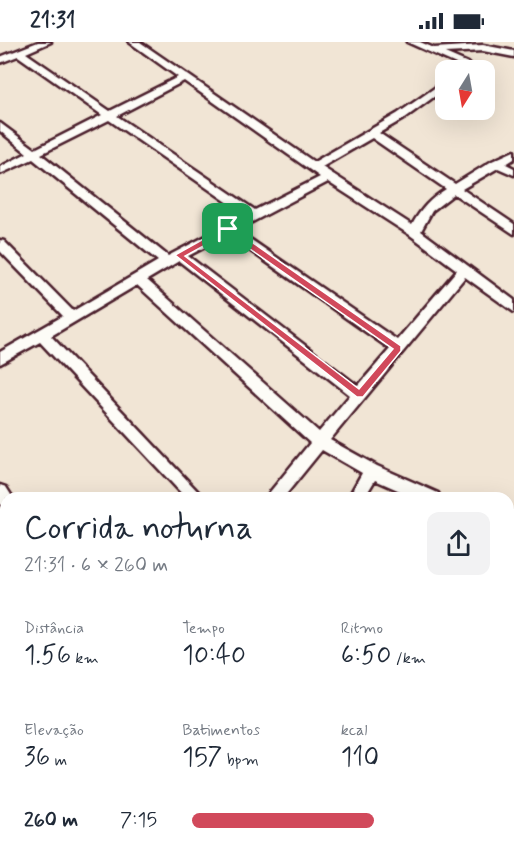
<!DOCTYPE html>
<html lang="pt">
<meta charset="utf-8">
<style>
body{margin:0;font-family:Mynerve,sans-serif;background:#f2f2f3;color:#1f2937;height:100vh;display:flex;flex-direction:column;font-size:22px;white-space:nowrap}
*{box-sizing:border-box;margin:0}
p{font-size:20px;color:#747a83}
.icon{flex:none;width:33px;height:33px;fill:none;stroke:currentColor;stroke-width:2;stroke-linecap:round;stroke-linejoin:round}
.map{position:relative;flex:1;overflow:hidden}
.drawer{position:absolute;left:0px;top:450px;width:514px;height:363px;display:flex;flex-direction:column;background:#fff;border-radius:18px 18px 0 0;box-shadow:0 6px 24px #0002}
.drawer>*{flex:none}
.needle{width:39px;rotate:191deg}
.tools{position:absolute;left:435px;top:18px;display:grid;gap:12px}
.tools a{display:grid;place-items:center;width:60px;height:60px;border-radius:12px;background:#fff;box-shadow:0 6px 24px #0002;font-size:30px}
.pin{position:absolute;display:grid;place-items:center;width:51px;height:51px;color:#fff;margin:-26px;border-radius:12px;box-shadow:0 3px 9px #0006}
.round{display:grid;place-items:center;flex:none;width:63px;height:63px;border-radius:12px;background:#f2f2f3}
.headline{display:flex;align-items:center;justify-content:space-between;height:102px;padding:0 24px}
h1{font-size:33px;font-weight:600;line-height:45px}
.metrics{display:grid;grid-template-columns:repeat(3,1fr);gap:9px;height:102px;padding:6px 24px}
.metrics div{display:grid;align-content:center}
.metrics b{font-size:26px;font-weight:600}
.metrics small{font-size:16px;font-weight:400}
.metrics p{font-size:16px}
ul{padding:0 24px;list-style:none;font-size:20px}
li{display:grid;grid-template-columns:96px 72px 1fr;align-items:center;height:45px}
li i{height:15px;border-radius:8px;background:#d1495b}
.status{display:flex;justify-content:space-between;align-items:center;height:42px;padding:0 30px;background:#fff;direction:ltr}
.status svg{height:16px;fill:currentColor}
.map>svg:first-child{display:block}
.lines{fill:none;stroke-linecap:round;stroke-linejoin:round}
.street-casing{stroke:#4a1f2b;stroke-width:5}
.street{fill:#fdfcf7;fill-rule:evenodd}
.route{fill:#d1495b;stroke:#fff;stroke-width:1.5;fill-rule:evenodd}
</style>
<div class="status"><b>21:31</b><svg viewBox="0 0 49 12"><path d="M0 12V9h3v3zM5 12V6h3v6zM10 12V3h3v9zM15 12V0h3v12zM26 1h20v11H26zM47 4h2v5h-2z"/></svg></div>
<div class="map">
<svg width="514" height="813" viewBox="0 0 514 813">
<rect width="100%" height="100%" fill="#f1e5d5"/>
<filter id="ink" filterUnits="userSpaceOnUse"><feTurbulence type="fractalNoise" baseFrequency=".0167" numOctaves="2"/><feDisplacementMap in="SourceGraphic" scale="12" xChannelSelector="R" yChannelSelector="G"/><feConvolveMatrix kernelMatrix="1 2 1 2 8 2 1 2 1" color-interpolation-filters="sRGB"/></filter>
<g filter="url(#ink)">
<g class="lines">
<defs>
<path id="street" d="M38 0H51L26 11 110 69 178 35 129 0H140L314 120 397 72 446 38V46L405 76 379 91 455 142 492 119 514 109V117L506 122 514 126V133L498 126 462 147 514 182V192L454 152 432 169 421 189 514 258V270L465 235 330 398 377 424 438 451 440 456H416L375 438 364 456H348L362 431 322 408 283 456H265L310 401 137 243 51 294 204 456H186L40 300 0 322V310L63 274 0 209V198L4 199 73 269 158 219 33 117 0 132V125L27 111 0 89V81L35 107 102 73 18 14 0 21V15ZM184 39 320 135 255 168 117 74ZM109 78 246 173 168 214 41 112ZM372 96 446 147C430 157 421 167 412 183L322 125ZM328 140 410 193 457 228 397 298 237 188ZM228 193 390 307 358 344 188 214ZM179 219 350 353 319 390 147 238Z
M407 0H420L434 6 483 3 514 9V15L483 9 445 11 468 21 470 23 465 26Z
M0 443 6 445 13 456H6V465L0 462Z
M508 483 514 485V499L508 497Z
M514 707V739L508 742V710Z
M0 759 6 761V789L0 787Z
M14 807H35L37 813H16Z
M205 807H230L232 813H207Z
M471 807H491L489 813H469Z"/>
</defs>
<use href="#street" class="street-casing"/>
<use href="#street" class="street"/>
</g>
</g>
<path class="route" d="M225 185H230L401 304V309L363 355H357L175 213ZM227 191 393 307 359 347 185 214Z"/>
</svg>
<div class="tools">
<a><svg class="needle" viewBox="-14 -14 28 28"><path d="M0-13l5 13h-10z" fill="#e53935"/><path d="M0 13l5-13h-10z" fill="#747a83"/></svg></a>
</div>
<div class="pin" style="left:228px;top:187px;background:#1e9e55"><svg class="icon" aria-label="arrive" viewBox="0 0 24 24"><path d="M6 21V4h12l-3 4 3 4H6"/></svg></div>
<section class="drawer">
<div class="headline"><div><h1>Corrida noturna</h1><p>21:31 · 6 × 260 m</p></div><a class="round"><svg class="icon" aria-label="share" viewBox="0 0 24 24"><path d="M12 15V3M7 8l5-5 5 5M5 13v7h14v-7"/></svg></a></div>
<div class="metrics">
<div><p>Distância</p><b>1.56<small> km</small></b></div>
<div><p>Tempo</p><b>10:40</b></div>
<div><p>Ritmo</p><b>6:50<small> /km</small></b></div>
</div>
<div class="metrics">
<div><p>Elevação</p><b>36<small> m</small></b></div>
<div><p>Batimentos</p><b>157<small> bpm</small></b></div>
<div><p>kcal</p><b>110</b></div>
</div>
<ul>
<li><b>260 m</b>7:15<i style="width:61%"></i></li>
</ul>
</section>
</div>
